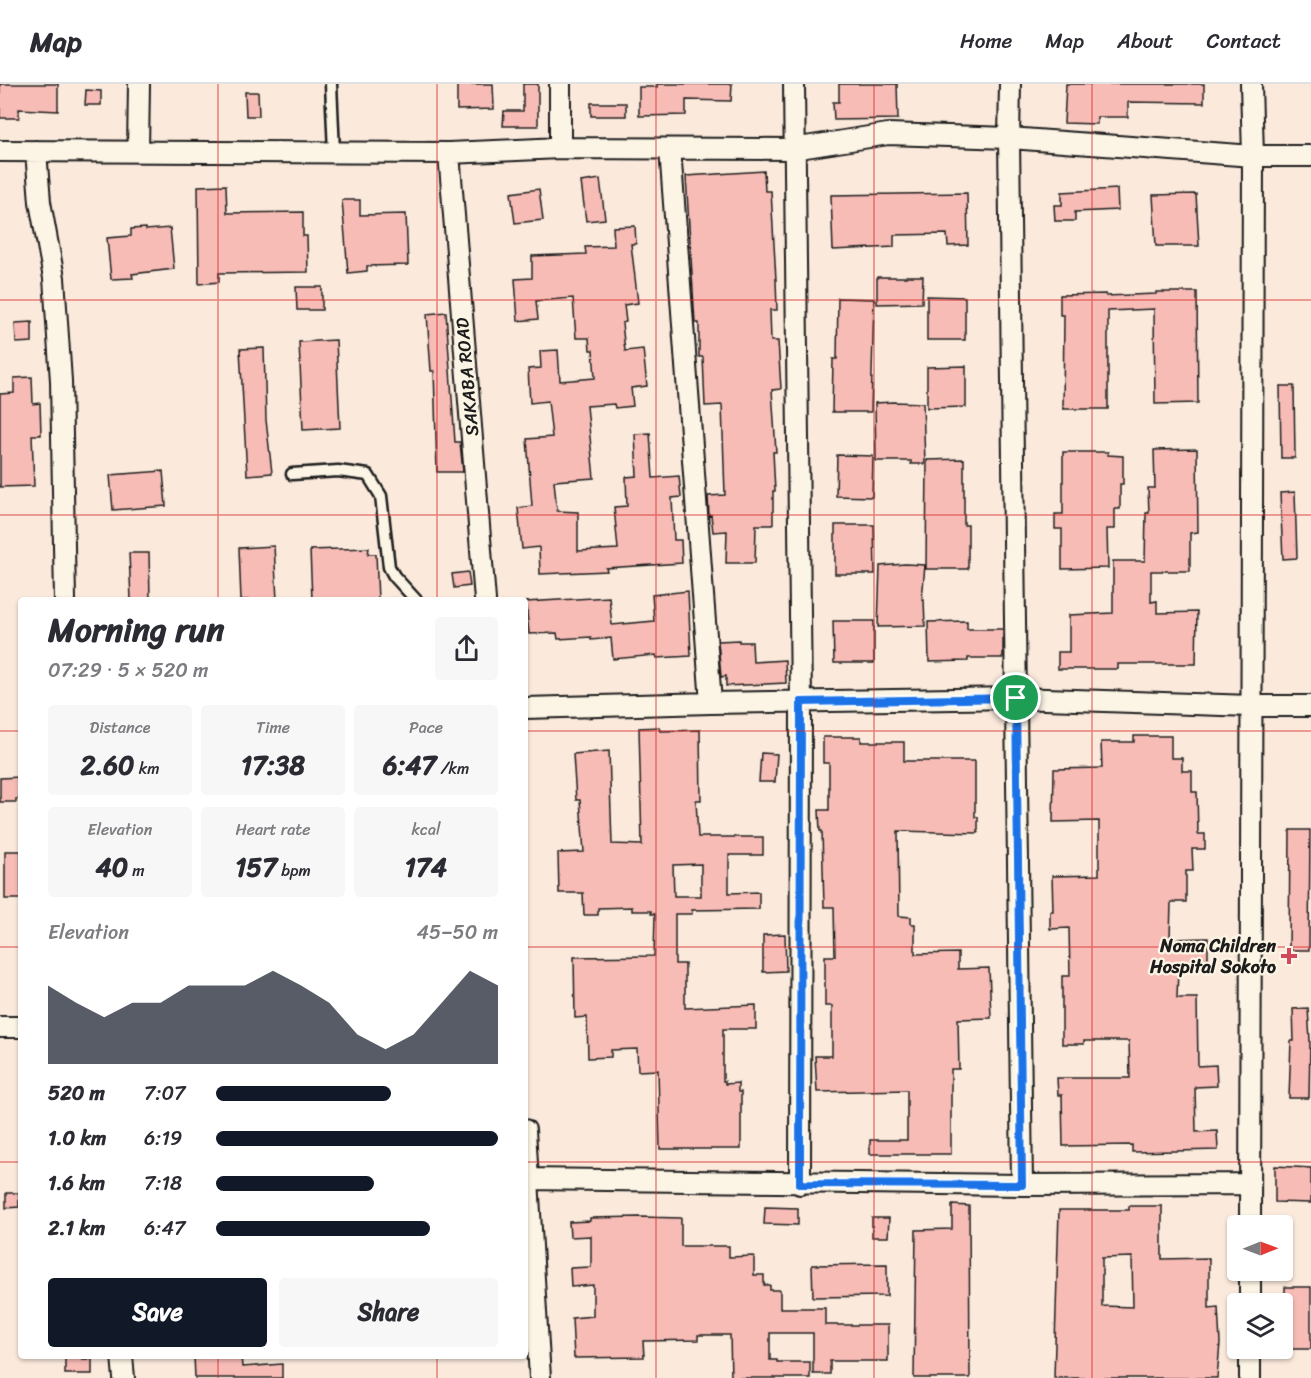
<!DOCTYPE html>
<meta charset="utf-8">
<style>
body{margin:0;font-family:Sriracha,sans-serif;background:#f7f7f7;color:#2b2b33;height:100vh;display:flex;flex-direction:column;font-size:22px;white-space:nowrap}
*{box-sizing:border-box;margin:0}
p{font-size:20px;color:#7c7c81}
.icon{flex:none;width:33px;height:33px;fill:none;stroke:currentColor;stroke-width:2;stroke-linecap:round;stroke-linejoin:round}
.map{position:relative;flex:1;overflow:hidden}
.side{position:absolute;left:18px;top:513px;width:510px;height:762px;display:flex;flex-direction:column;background:#fff;border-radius:6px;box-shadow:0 2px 4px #0004}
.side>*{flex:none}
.needle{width:39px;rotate:89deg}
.fabs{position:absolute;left:1227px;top:1131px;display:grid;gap:12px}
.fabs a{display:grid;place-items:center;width:66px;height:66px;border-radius:6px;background:#fff;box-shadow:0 2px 4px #0004;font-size:30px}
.pin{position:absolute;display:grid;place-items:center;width:51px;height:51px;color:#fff;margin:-26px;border:3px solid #fff;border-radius:50%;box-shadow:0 2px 6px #0007}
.round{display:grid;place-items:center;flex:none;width:63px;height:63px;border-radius:6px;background:#f7f7f7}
.headline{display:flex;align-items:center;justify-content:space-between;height:102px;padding:0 30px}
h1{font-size:33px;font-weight:700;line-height:45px}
.stats{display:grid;grid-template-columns:repeat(3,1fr);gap:9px;height:102px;padding:6px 30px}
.stats div{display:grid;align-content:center;border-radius:6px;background:#f7f7f7;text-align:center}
.stats b{font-size:26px;font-weight:700}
.stats small{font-size:16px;font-weight:400}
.stats p{font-size:16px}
.chart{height:168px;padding:12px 30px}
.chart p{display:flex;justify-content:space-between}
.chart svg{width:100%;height:108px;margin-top:6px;fill:#111827;opacity:.7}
.cta{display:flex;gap:12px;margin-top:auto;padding:12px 30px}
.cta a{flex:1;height:69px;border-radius:6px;background:#111827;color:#fff;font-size:24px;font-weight:700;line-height:69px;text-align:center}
.cta a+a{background:#f7f7f7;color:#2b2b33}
ul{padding:0 30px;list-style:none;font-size:20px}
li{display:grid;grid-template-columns:96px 72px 1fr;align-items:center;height:45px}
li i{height:15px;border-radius:8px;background:#111827}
header{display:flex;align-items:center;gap:36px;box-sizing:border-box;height:84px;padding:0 30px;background:#fff;border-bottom:2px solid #e1e1e2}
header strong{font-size:28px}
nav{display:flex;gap:33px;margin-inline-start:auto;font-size:21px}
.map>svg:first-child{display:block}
.building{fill:#f8bcb6;stroke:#1c1c1c;stroke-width:1.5;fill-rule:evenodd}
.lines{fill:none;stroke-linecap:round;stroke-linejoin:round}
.service-casing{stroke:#1c1c1c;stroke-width:15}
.minor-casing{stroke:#1c1c1c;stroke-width:24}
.service{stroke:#fcf5e5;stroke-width:10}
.minor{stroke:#fcf5e5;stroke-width:20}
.route-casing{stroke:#fff;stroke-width:12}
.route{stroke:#1a73e8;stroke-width:8}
.grid{fill:none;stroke:#d62828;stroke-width:1.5;stroke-opacity:0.55}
.poi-dot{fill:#d1495b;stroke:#fcf5e5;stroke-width:2}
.labels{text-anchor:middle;stroke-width:4.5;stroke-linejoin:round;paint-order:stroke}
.street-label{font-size:18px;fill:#1c1c1c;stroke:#fcf5e5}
.poi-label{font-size:18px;font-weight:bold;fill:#1c1c1c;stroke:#fcf5e5;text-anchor:end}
</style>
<header>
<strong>Map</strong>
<nav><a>Home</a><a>Map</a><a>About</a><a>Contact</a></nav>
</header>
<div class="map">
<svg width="1311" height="1294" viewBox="0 0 1311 1294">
<rect width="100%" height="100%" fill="#fbeadc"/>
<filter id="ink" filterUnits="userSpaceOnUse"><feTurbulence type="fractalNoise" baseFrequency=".0167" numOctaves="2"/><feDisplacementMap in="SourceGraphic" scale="12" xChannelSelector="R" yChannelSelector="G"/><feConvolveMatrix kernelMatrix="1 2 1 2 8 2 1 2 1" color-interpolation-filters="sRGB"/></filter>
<g filter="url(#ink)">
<path class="building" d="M0 0H58V27L19 25V34H0Z
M457 0H493L494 25 457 26Z
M523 0H538V42H503L504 27H523Z
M657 0H732L731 17 686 16V31L639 32V3H657Z
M839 0H897L898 35 834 36 833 18H839Z
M1066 0H1204V19L1128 18V33H1097V40L1064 39Z
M86 6 101 7V21H85Z
M245 8H258L259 32H246Z
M591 19H626V32H591Z
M764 87 765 107H771L776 196 777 226H770L771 257H778L781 305 772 306 776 368H773L775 407H773V441H756L755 479H726L727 447 713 448 711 431 709 432 708 412 725 411 722 321 705 322 703 273H699V239H695L686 92Z
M600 95 605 135 586 137 581 98Z
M226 101 227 129 303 128V152H307L308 188 219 189V198L199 200 198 102Z
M539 105 543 136 515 139 511 109Z
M1117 105 1118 126 1075 128V137H1055L1054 121H1062V108Z
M967 109 968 161 948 162 947 150 894 151V163L833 166 831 111Z
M1196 110 1199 162H1156L1153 111Z
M342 116H360V131L406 130 408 181 367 182V187L348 189Z
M635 142 636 160H631L638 219 624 221 626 238 622 239 625 267 643 265 647 302 631 304 633 322 615 324 614 320 587 322 594 394 554 397 557 427 578 428V467L618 465 614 423 627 422 626 393 637 392 635 350 650 349 653 394 679 392 681 413 672 414 674 456H681L682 479 606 484 607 487 540 490 539 463 522 465 518 424 532 422 527 355 552 353 548 317 530 319 528 285 541 284 540 267 558 266 560 297 595 294 593 266H590L589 254H576L573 214 536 217 538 235 518 237 515 195 532 194V172L586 170 585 163 614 162 613 143Z
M146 144V146L170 144 174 185 132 190 133 194 111 195 107 154 131 152V145Z
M906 192H923L922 219 877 220V193H906Z
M296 203H322V226H297Z
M1156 208H1197L1198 319 1155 320 1154 225 1108 227V325H1063L1064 231H1060V211L1106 210V212L1156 210Z
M927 212 965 213V256H927Z
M838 214 874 215 871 328H832L833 275H837Z
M446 228 455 358H460L463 388H437L434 287H431L427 230Z
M32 238V258L16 259 15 239Z
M336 256 340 344 303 346 299 258Z
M264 264 266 336 272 389 247 391 240 265Z
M966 282V323L927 324V283Z
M32 293 33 320 40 319 41 351H32L34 402 0 403V310L14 309V294Z
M1280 302H1294L1295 374H1281Z
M893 318 923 319 925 380H911V377H876L875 319Z
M1197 365 1198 448 1190 449V487H1151V518L1157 517V529L1197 528 1196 580H1118V585H1058V568H1069V531L1113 529V477H1145L1146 429H1149L1148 404H1155L1154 366Z
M1063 368H1108V371L1123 372V400H1120V425H1115V445H1107L1108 484 1062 485V445H1055V430H1063Z
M837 371 873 372 872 413 836 412Z
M964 375V441H968V485H926L927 376Z
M163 387 166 422 113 426 110 391Z
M1295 408 1297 474 1283 475 1280 409Z
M835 441H874L875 490H835Z
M274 462 277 516H241L239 464Z
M369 464 368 470H376L378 516H312L310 466Z
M129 469H149L150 516H131Z
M905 480 925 481 922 516H924L925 542 878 543 880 482Z
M468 488 470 502 454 504 452 490Z
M688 507 691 572 657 574 656 571 613 575 611 554 591 556V553L558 555 557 549 529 550 526 518 609 513 612 541 654 537 652 511Z
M833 537H874V579H834Z
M967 537V545H1003V574H968V577L929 578 928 538Z
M739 556V558H752L753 578 785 576 786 599 726 602V592L721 593 718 557Z
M659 643 660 647 700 646 701 716H696L698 753H763V771H729V809L759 808V825L692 826V830H675V880H685V924L756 921V945H723V997H725V1000L738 999V1008H741V1065H660L658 986 638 987 637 965 611 966V973L588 974 587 933 575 934 574 873 654 872 655 830H651V827H632V823L598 824V831H584L583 809H559L558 769 584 768 580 716H576L573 670 609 667 612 760 642 761 639 644ZM701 780V812H674L673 781Z
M1134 652H1171V674H1182V687H1192V708H1197L1198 750H1205V765H1192L1193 787H1186V818H1171L1170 855 1208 854V883L1178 884 1177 914H1197L1198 982 1216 981 1217 1002 1195 1003 1196 1048 1217 1047 1218 1066 1132 1068V1061L1063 1062 1062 1011H1058L1057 994H1130L1129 957H1084V960H1062V892H1070L1069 844 1050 845V827H1053L1052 792 1099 791V737L1053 738 1054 685 1102 684 1101 658H1134Z
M823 653H861V658H904V677H975V733H978V749L898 747 899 832 911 833V840H915V870L958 869V885L989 884 991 934 958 935 959 985H951V1070H870V1056H907V1006L817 1008 815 972H832V922H825V872H835L834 823H824L822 747H820L819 726H829V679H823Z
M761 669 777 670 775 698H759Z
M21 693V715H16V718H0V694Z
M1290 746H1310L1309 866H1289Z
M5 767H21V815H5Z
M785 850 786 887 763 888V851Z
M1308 924 1310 957 1309 1014H1289L1291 957H1294L1293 925Z
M1275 1082 1311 1084V1119L1275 1118Z
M6 1109H19V1123L6 1124Z
M952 1121 969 1122 970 1294H914L916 1146 952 1145Z
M1129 1122H1162V1175L1209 1174V1224L1218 1223 1220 1259 1217 1294H1054L1059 1126H1129ZM1132 1173 1133 1223 1102 1222V1174Z
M765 1123 798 1124V1141L764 1140Z
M640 1133 681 1134V1162H729V1173L754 1172V1191H764V1201H770V1206H780V1224H825V1241H888V1277H830V1290H813V1249H770V1276H777V1278H810V1294H731L730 1251H698V1256L643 1257 644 1273 574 1274 572 1234 593 1232V1201L571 1203 570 1184 591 1183V1152L570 1153 569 1138 590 1137V1134Z
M872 1134H889L888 1153H872Z
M887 1180V1212L813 1213 812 1181Z
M1285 1203H1311V1265H1285Z
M65 1272H82V1275H92V1290H65Z
M194 1272H241L242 1283 282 1280V1294H195Z"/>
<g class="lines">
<defs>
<path id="service" d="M331 0 334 68
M292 390 338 387 368 391 381 412 389 483 394 492 416 516"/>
<path id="minor" d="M794 0 801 618 800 1100
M560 64V0
M670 65 711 619
M0 67 449 69 560 64 793 65 888 50 1009 54 1253 72H1311
M36 67 40 118 54 194 61 297 65 516
M138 67 139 0
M449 69 485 516
M525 624 711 619 1016 614 1251 622H1311
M0 943H21
M525 1046 540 1294
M525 1095 1022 1101 1009 54 1010 0
M1022 1101 1250 1100
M1250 1142 1253 72 1251 0
M1250 1186V1220
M1250 1264V1294
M122 1272 124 1294"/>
</defs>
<use href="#service" class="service-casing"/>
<use href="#minor" class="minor-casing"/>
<use href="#service" class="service"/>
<use href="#minor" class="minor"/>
</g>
</g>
<g class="lines" filter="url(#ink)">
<defs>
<path id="route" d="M1016 614 1022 1101 800 1100 801 618Z"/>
</defs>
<use href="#route" class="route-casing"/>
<use href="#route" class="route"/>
</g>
<path class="grid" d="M218 0V516M437 0V516M656 0V1294M874 0V1294M1092 0V1294M0 216H1311M0 431H1311M0 647H21M525 647H1311M0 863H21M525 863H1311M0 1078H21M525 1078H1311M218 1272V1294M437 1272V1294"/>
<path class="poi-dot" d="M1286 863h6v6h6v6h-6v6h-6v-6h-6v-6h6z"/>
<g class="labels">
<g class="street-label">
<text transform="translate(467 293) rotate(-95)" y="6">SAKABA ROAD</text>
</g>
<g class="poi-label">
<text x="1276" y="868">Noma Children<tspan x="1276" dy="21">Hospital Sokoto</tspan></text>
</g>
</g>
</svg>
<div class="fabs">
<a><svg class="needle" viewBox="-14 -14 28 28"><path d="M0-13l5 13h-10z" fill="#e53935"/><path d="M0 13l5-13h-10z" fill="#7c7c81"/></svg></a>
<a><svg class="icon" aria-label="layers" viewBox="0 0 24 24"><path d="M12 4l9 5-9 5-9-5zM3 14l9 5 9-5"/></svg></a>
</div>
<div class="pin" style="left:1016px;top:614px;background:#1e9e55"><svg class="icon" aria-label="arrive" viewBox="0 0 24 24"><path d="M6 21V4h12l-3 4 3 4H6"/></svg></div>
<section class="side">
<div class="headline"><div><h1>Morning run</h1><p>07:29 · 5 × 520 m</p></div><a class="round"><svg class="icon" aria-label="share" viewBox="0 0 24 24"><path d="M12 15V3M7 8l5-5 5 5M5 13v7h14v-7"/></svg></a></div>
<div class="stats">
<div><p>Distance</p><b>2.60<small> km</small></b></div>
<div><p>Time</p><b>17:38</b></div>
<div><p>Pace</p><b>6:47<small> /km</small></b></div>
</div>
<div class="stats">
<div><p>Elevation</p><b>40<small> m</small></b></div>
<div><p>Heart rate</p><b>157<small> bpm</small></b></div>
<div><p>kcal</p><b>174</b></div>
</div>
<div class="chart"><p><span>Elevation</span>45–50 m</p>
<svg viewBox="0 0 160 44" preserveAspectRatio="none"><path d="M0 44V12L10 19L20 25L30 19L40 19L50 12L60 12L70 12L80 6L90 12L100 19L110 32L120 38L130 32L140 19L150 6L160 12V44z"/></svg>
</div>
<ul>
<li><b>520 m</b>7:07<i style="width:62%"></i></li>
<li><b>1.0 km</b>6:19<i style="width:100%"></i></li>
<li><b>1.6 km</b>7:18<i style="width:56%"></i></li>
<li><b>2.1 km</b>6:47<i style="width:76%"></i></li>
</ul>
<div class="cta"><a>Save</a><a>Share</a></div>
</section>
</div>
